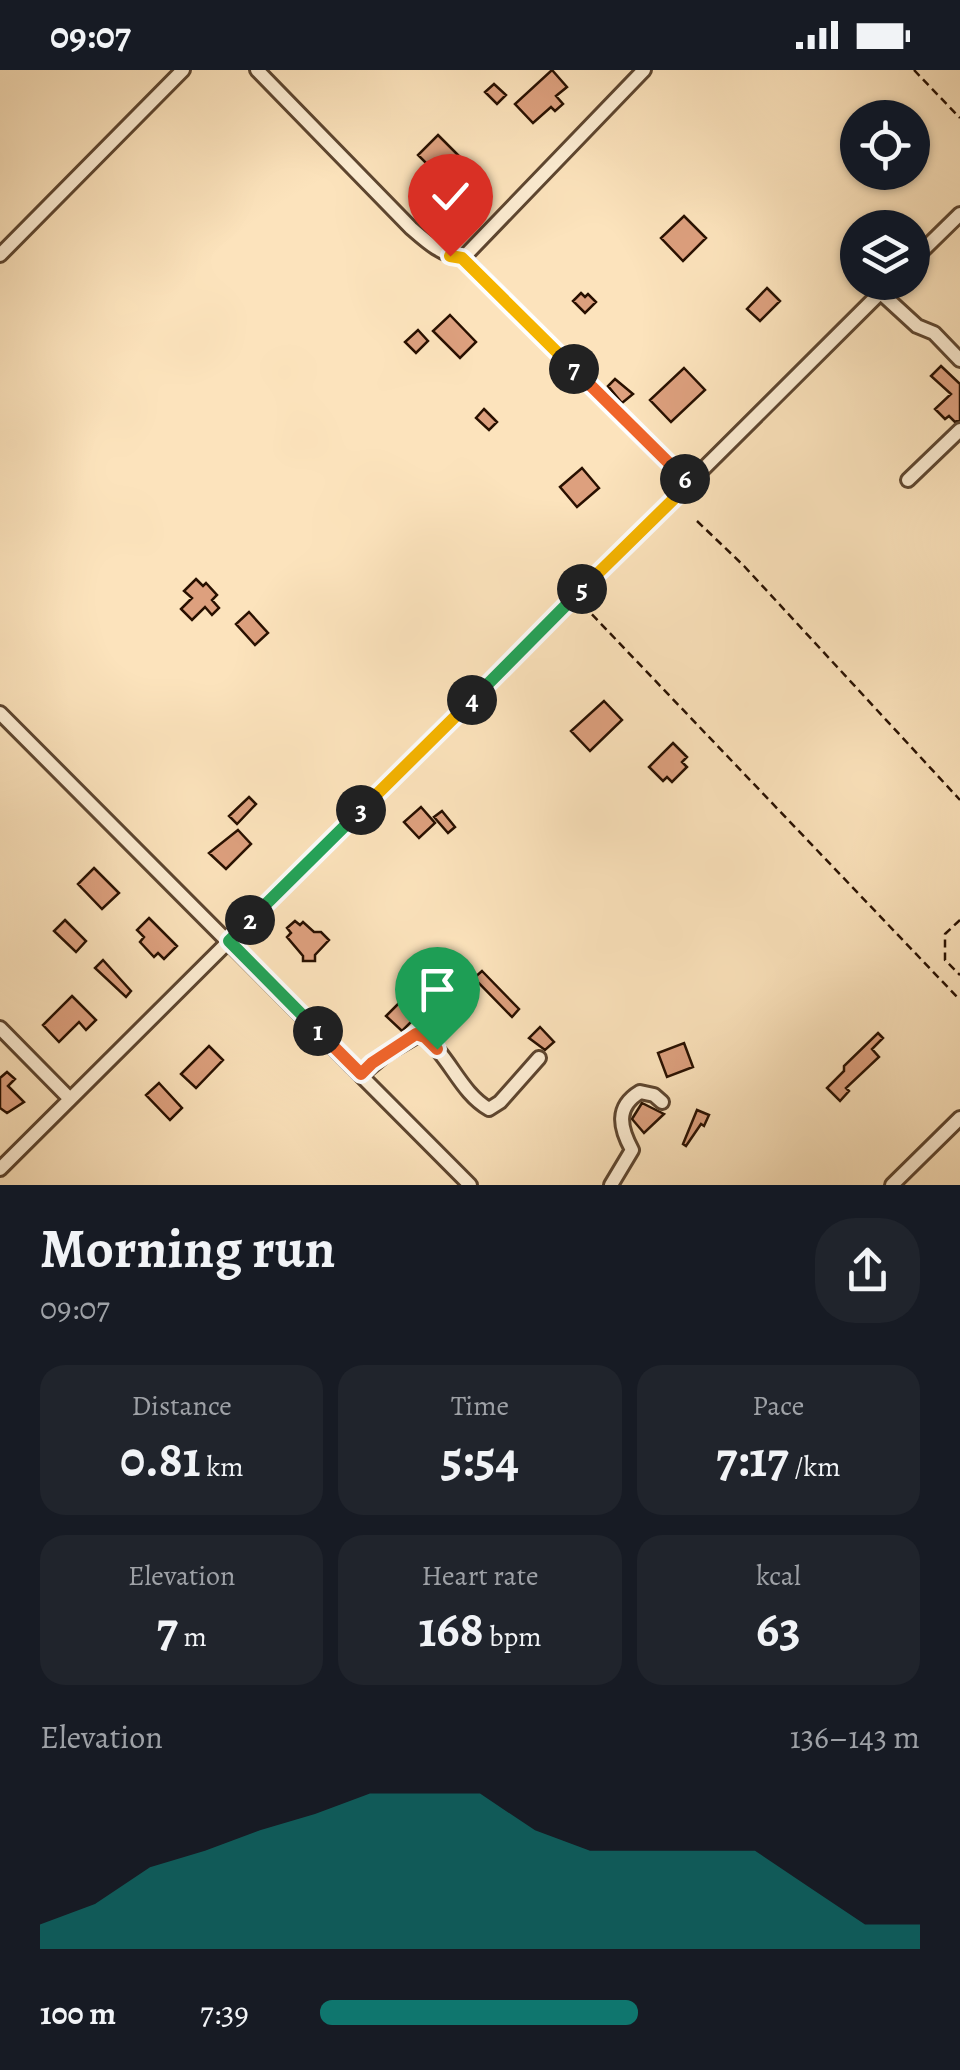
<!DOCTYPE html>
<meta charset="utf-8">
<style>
body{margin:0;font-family:Alegreya,serif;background:#20242c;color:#f1f3f6;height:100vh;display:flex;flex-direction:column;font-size:38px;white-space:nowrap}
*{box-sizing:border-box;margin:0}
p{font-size:32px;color:#9ea1a6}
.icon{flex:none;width:55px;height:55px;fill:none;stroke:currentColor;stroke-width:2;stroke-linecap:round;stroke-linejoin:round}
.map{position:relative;height:1115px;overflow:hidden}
.panel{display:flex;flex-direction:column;background:#171b24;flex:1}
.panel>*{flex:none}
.fabs{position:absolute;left:840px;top:30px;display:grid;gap:20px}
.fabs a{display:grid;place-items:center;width:90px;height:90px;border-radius:50%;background:#171b24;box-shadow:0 2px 8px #0004;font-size:50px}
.pin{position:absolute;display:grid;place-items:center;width:85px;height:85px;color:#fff;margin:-102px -42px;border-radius:50% 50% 50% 0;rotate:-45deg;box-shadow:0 0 10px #0007}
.pin .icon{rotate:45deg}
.km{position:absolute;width:50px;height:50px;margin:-25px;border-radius:50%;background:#222;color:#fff;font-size:28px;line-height:50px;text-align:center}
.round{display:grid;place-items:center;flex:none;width:105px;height:105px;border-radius:40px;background:#20242c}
.head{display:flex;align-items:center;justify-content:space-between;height:170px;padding:0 40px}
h1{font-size:55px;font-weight:600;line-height:75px}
.figures{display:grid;grid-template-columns:repeat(3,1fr);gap:15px;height:170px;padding:10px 40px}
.figures div{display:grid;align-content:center;border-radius:25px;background:#20242c;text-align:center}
.figures b{font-size:50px;font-weight:600}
.figures small{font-size:28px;font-weight:400}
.figures p{font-size:28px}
.chart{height:280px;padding:20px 40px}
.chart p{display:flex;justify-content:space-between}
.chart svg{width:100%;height:180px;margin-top:10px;fill:#0f766e;opacity:.7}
ul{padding:0 40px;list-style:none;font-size:32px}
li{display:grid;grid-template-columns:160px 120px 1fr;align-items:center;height:75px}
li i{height:25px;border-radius:12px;background:#0f766e}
.status{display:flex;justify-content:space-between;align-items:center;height:70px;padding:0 50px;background:#171b24;direction:ltr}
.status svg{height:28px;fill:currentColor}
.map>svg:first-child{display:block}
.building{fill:#dda07e;stroke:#281000;stroke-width:2.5}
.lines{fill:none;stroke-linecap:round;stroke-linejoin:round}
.minor-casing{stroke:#5d452f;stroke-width:18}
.path{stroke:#281000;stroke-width:2.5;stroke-dasharray:8 5;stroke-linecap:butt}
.minor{stroke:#fdedd3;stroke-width:12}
.split-1-casing{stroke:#fff;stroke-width:20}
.split-2-casing{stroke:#fff;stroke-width:20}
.split-3-casing{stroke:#fff;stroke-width:20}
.split-4-casing{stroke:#fff;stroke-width:20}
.split-5-casing{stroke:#fff;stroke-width:20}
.split-6-casing{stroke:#fff;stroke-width:20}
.split-7-casing{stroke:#fff;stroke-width:20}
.split-8-casing{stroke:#fff;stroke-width:20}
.split-1{stroke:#f0652b;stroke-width:12}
.split-2{stroke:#22a559;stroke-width:12}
.split-3{stroke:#22a559;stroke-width:12}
.split-4{stroke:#f5b400;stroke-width:12}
.split-5{stroke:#22a559;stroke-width:12}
.split-6{stroke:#f5b400;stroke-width:12}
.split-7{stroke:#f0652b;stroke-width:12}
.split-8{stroke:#f5b400;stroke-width:12}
</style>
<div class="status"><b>09:07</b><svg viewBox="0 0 49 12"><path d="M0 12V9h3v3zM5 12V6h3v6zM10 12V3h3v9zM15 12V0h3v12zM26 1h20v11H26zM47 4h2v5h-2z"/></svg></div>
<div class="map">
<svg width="960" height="1115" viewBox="0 0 960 1115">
<rect width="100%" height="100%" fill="#fce3bc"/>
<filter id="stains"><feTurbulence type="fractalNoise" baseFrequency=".002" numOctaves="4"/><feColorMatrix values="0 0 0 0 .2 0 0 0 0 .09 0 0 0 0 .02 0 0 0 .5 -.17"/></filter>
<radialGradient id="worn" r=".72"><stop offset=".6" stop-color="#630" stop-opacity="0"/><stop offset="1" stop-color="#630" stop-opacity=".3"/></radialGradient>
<path class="building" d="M552 0 567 17 556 26 563 34 555 41 551 37 533 53 515 34Z
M494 14 506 25 497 34 485 22Z
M438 65 468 95 448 115 418 85Z
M684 146 706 168 683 191 661 168Z
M767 218 780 231 760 251 747 239Z
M581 223 585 227 588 224 596 232 585 243 573 231Z
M450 245 476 272 460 288 433 261Z
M418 260 428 271 416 283 405 272Z
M941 296 960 314V350L955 352 949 346 945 349 935 339 951 324 931 306Z
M684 298 705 320 671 352 650 330Z
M615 309 633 324 622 333 608 316Z
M484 339 497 352 489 360 476 348Z
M582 398 599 418 577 437 560 417Z
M196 509 203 516 206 513 217 525 212 530 219 538 212 545 205 537 192 550 181 539 192 528 184 521Z
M249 542 268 563 255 575 236 554Z
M604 631 622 650 590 681 571 661Z
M673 673 687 687 682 692 687 697 672 712 667 707 663 711 649 697Z
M249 727 256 734 237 754 229 746Z
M421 737 435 753 419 768 404 752Z
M442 741 455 757 448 763 434 747Z
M238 760 251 774 226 799 209 783Z
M94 798 119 823 102 839 78 814Z
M149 848 177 876 164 889 158 883 154 887 140 872 144 867 137 860Z
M65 850 86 871 76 882 54 861Z
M295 851 300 855 303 852 314 862H321L329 870 315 885V891H303V886L287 867 291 863 287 858Z
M103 890 131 921 126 927 95 898Z
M482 901 519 939 512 947 474 908Z
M72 926 96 950 86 960 79 952 59 972 43 955Z
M399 933 415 948 402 961 386 946Z
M540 957 554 972 545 980 529 968Z
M878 963 883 968 872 979 879 987 846 1018 849 1021 840 1031 827 1018 844 1001V996Z
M684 973 693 997 667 1007 658 983Z
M209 976 223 990 196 1018 181 1004Z
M7 1002 15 1009 8 1016 24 1032 7 1043 0 1038V1008Z
M159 1013 182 1038 170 1050 146 1025Z
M642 1033 664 1044 644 1063 632 1049Z
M697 1040 709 1045 704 1056 701 1054 686 1076 683 1074Z"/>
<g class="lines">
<defs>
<path id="minor" d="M257 0 411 158C427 172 441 185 463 188L689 414
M0 185 183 0
M463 188 644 0
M912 191 960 144
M881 223 917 256 934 263 960 290
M908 410 960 360
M0 643 470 1115
M0 958 70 1029
M361 1005 386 984 420 964C449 983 459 1022 489 1039L500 1032 539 988
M0 1099 891 212
M611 1115 632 1080C620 1058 615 1037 640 1022L654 1025 662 1032
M892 1115 960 1048"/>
</defs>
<use href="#minor" class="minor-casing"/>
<path class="path" d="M914 0 960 48
M697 451 744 496 960 730
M583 535 960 930
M960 850 945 864V890L960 905"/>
<use href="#minor" class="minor"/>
</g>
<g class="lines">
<defs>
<path id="split-1" d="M318 961 361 1004 372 993 416 964 425 967 437 979"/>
<path id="split-2" d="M250 850 229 871 318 961"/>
<path id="split-3" d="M250 850 361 740"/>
<path id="split-4" d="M361 740 472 630"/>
<path id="split-5" d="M472 630 582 519"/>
<path id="split-6" d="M582 519 689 414 685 409"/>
<path id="split-7" d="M574 299 685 409"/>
<path id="split-8" d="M450 186 462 188 574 299"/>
</defs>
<use href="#split-1" class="split-1-casing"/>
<use href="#split-2" class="split-2-casing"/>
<use href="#split-3" class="split-3-casing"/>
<use href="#split-4" class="split-4-casing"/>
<use href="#split-5" class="split-5-casing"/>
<use href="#split-6" class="split-6-casing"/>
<use href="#split-7" class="split-7-casing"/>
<use href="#split-8" class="split-8-casing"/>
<use href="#split-1" class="split-1"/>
<use href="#split-2" class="split-2"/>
<use href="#split-3" class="split-3"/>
<use href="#split-4" class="split-4"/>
<use href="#split-5" class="split-5"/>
<use href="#split-6" class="split-6"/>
<use href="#split-7" class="split-7"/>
<use href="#split-8" class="split-8"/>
</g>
<rect width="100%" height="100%" filter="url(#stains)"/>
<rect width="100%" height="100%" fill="url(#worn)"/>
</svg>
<div class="fabs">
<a><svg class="icon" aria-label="locate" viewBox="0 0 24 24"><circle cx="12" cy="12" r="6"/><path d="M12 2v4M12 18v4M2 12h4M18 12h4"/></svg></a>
<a><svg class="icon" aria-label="layers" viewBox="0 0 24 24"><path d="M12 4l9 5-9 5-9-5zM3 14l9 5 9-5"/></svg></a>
</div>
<div class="pin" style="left:437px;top:979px;background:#1e9e55"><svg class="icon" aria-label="arrive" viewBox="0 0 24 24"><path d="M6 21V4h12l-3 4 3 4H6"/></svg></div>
<div class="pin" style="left:450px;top:186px;background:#d93025"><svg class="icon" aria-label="check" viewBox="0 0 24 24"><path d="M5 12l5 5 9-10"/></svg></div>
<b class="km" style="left:318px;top:961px">1</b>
<b class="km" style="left:250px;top:850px">2</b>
<b class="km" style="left:361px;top:740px">3</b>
<b class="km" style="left:472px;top:630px">4</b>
<b class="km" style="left:582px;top:519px">5</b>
<b class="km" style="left:685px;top:409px">6</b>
<b class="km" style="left:574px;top:299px">7</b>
</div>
<section class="panel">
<div class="head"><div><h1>Morning run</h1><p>09:07</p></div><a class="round"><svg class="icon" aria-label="share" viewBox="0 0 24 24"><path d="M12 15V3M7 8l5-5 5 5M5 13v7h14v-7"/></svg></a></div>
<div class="figures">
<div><p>Distance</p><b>0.81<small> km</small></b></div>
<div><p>Time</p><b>5:54</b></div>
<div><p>Pace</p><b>7:17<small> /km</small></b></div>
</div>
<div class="figures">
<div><p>Elevation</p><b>7<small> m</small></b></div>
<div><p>Heart rate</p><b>168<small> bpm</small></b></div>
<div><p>kcal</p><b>63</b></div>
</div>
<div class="chart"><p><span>Elevation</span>136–143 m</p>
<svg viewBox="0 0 160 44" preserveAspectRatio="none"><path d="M0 44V38L10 33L20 24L30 20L40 15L50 11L60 6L70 6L80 6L90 15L100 20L110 20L120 20L130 20L140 29L150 38L160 38V44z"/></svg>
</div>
<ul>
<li><b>100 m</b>7:39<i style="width:53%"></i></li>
</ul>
</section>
